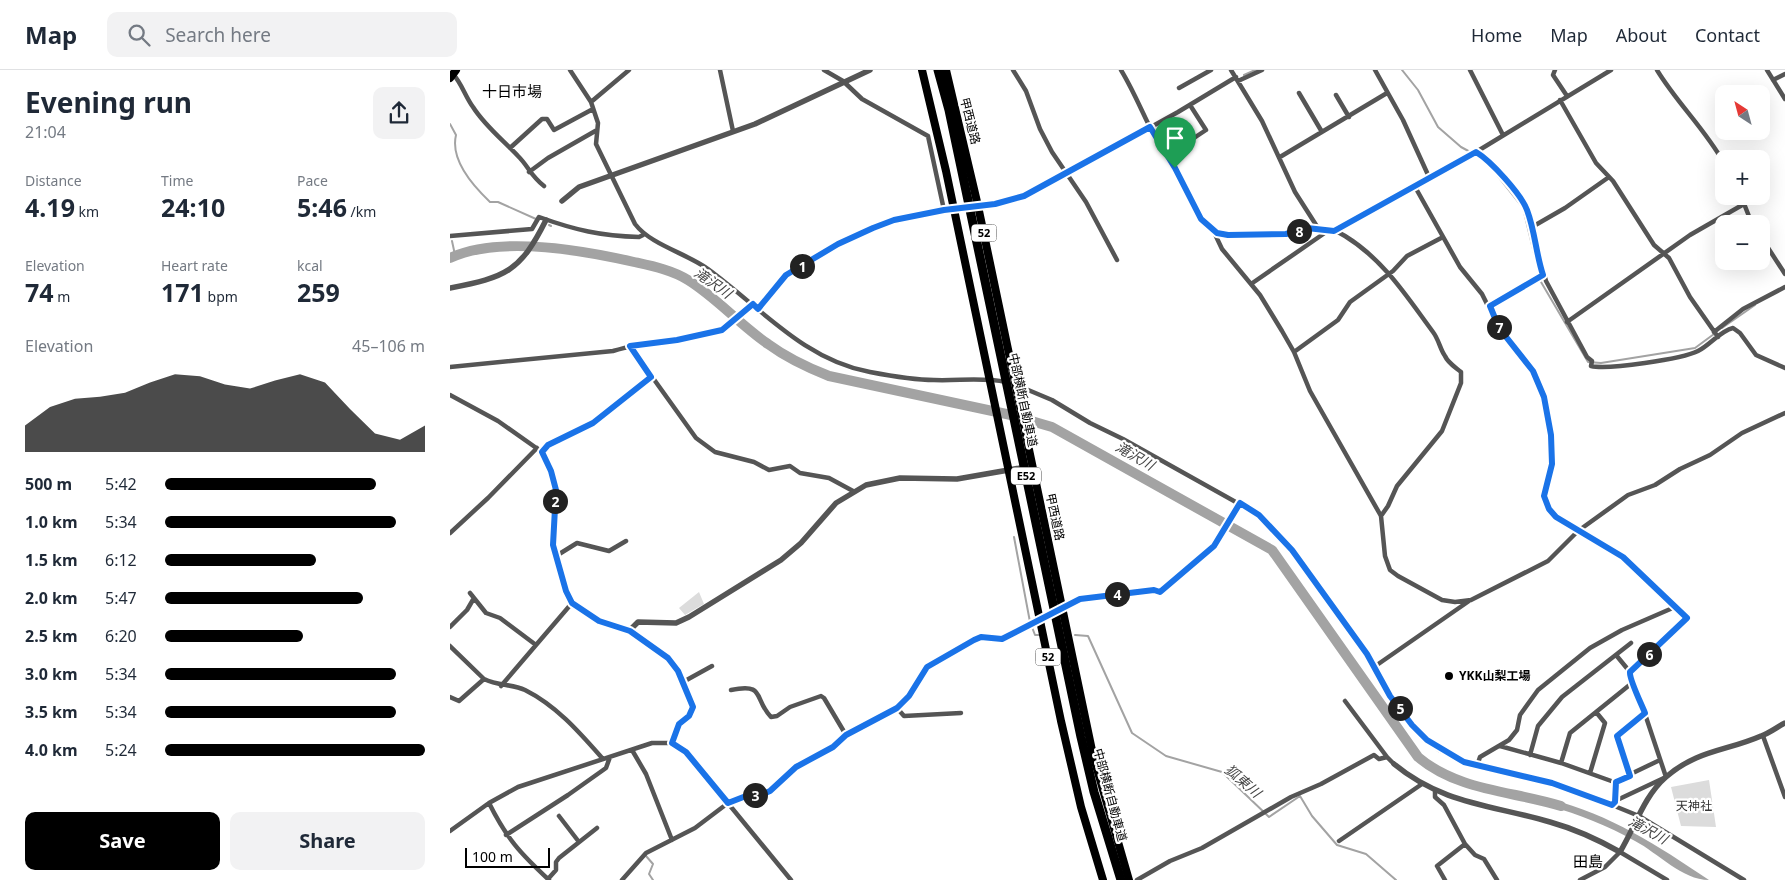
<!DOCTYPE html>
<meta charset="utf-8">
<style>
body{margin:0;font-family:"Noto Sans","Noto Sans JP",sans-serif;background:#f2f2f3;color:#1f2937;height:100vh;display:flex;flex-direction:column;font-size:19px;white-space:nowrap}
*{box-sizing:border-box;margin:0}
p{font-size:16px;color:#747a83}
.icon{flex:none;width:28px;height:28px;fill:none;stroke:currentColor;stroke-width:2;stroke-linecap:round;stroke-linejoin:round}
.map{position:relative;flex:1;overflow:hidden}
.drawer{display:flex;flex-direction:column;background:#fff;width:450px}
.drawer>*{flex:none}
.needle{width:32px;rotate:324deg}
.buttons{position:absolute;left:1265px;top:15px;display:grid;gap:10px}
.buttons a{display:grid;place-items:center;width:55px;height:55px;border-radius:10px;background:#fff;box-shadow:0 5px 20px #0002;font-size:25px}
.scale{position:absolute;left:15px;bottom:12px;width:85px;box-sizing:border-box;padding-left:5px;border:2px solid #000;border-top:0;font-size:14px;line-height:18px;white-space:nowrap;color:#000;-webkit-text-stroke:4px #fff;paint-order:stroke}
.pin{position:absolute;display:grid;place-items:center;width:42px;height:42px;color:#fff;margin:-51px -21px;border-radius:50% 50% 50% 0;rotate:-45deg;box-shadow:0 0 5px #0007}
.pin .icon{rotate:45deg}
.km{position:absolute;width:25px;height:25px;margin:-12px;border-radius:50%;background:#222;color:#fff;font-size:14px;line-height:25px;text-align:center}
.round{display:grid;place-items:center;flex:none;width:52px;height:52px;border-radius:10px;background:#f2f2f3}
.headline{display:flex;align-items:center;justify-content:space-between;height:85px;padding:0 25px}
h1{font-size:28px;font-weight:700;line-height:38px}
.stats{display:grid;grid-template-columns:repeat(3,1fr);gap:8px;height:85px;padding:5px 25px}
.stats div{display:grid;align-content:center}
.stats b{font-size:25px;font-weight:700}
.stats small{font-size:14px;font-weight:400}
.stats p{font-size:14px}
.chart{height:140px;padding:10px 25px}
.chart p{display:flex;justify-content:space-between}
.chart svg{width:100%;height:90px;margin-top:5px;fill:#000;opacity:.7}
.action{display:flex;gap:10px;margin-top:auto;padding:10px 25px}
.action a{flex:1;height:58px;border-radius:10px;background:#000;color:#fff;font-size:20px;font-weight:700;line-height:58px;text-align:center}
.action a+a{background:#f2f2f3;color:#1f2937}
ul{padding:0 25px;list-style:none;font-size:16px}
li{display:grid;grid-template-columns:80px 60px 1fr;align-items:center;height:38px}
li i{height:12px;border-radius:6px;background:#000}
header{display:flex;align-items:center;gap:30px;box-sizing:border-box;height:70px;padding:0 25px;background:#fff;border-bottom:1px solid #e0e1e3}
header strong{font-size:24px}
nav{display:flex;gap:28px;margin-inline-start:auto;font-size:18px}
.search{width:350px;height:45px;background:#f2f2f3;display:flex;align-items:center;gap:12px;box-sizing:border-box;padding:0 18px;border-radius:10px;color:#747a83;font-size:19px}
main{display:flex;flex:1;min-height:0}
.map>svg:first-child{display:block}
.green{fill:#dcdcdc}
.water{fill:#a3a3a3}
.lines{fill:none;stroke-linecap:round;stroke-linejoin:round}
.stream{stroke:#a3a3a3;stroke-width:2}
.river{stroke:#a3a3a3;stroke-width:10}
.minor{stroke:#555;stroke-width:4.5}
.tertiary{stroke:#555;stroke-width:5.5}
.primary{stroke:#000;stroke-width:8}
.trunk{stroke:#000;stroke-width:8}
.motorway{stroke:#000;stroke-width:9}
.route-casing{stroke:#fff;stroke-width:10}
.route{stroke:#1a73e8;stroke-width:6}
.poi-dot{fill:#000;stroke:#fff;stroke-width:2}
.labels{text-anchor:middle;stroke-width:4.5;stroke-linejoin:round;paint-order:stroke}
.shield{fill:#fff;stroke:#4c4c4c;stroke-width:1}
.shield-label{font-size:11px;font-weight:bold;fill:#000}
.street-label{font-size:12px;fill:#000;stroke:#fff}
.poi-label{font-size:12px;font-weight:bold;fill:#000;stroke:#fff;text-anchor:start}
.park-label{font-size:12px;fill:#333;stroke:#fff}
.water-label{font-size:14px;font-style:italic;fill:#444;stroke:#fff}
.quarter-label{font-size:15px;fill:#000;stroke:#fff}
</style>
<header>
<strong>Map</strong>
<div class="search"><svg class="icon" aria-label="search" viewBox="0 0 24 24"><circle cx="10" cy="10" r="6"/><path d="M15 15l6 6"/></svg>Search here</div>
<nav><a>Home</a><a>Map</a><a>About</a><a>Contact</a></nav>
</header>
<main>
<section class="drawer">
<div class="headline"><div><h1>Evening run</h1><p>21:04</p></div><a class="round"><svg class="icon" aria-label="share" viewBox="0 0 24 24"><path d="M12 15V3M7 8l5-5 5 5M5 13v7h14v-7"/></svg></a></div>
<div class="stats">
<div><p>Distance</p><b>4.19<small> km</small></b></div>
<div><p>Time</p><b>24:10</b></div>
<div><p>Pace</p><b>5:46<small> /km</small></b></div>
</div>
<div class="stats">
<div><p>Elevation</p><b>74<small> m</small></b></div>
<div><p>Heart rate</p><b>171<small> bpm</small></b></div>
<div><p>kcal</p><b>259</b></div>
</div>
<div class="chart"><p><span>Elevation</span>45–106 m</p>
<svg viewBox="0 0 160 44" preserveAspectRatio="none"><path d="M0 44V31L10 22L20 18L30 17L40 15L50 10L60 6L70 7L80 11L90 13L100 9L110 6L120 10L130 23L140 35L150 38L160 31V44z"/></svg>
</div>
<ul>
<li><b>500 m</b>5:42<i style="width:81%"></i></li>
<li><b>1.0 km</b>5:34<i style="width:89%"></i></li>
<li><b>1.5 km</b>6:12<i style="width:58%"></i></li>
<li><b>2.0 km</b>5:47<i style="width:76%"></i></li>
<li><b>2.5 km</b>6:20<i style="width:53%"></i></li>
<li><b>3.0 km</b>5:34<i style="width:89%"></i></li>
<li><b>3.5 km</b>5:34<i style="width:89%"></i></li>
<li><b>4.0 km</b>5:24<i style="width:100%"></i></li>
</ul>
<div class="action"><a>Save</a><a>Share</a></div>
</section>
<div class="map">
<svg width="1335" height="810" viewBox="0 0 1335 810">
<rect width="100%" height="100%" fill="#fff"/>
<path class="green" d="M249 522 254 534 235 545 229 538Z
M1259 710 1266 757 1231 756 1221 717Z"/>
<path class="water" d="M1100 729C1161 745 1207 775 1259 810 1232 810 1208 783 1185 771 1158 756 1129 744 1099 736Z"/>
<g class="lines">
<path class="stream" d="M952 0 968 20 988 57 1011 77 1035 90 1073 138 1091 212 1138 292 1151 293 1245 278 1264 264
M794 5 805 0
M0 54 6 65C0 90 22 115 40 132H48L86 149
M99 155 101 156
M2 171 5 185
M1272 258 1305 235
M564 467 580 552 585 565H589
M625 565 638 566 682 663 716 686 772 702 819 747 850 726 862 746 887 775 916 784 946 810
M196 786 203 794 199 804 203 810"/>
<path class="river" d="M0 188C50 165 132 180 184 192 202 196 222 200 238 210 267 228 290 255 318 274 337 288 356 297 379 306L561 345 602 357 822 480 968 687C1008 721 1063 721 1111 736"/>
<path class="minor" d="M120 0 141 32 148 53 146 74 185 154C201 175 236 183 258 199 310 237 354 290 420 302 441 306 463 310 484 310 509 311 532 307 556 312
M270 0 283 61
M374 0 393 11 412 29 478 66 494 140
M563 0 576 21 590 59 602 82 636 132 667 190
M671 0C685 23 694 47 707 71 712 81 720 89 726 99 737 119 744 151 766 162 780 169 802 166 818 165 844 164 871 151 895 166 934 190 957 227 983 262 989 270 990 279 995 286 998 293 1005 297 1011 302V313L992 361 947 416 938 436 931 446
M781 0 812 51 845 122 868 158
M925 0 953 50 979 107
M1020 0 1053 65
M1105 0 1103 5 1117 26
M1207 0C1227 33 1255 59 1274 93
M1317 0 1335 29
M3 4C12 14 15 26 23 37 35 56 53 70 68 86 79 97 80 105 94 116
M1323 10 1335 4
M788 11 812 0
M729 18 761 0
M849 23 872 62
M886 25 899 47
M1110 30 1146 93 1163 111 1204 175 1219 188 1240 227 1268 267
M141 32 179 0
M60 78 92 49H97L104 60 143 39
M1026 82 1037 89 1076 136 1096 211 1137 287 1142 291 1141 296C1158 300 1232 289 1248 281 1260 275 1270 261 1283 258L1290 263 1306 285 1335 298
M717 86 756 60 740 35
M830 87 937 23
M79 102 98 88 147 60
M964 115 1010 197 1032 224 1049 258 1074 288 1089 314 1101 365V394L1094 425 1099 439 1106 447 1173 487 1237 548 1180 602 1179 606 1187 620 1216 707 1165 731
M1291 126 1302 154
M526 136 575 127 728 42 786 7
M1082 157 1115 138 1159 107
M763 160 772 179 810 225 832 261 844 282 860 321 931 446 935 486 940 500 948 506 992 530 1005 532 1021 530 1098 491 1128 461 1178 425 1205 415 1230 399 1260 385 1292 363 1335 343
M884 161 1026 82 1161 0
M0 166 82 159 89 147C125 160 151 166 189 167L193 165
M1311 167 1335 204
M801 214 879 160
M1040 236 1093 205
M309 239 336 205 388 174 444 150 494 140 519 137
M1117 252 1240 165 1294 134
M1264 262 1293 239 1335 217
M180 276 246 368 265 382 304 392 319 400 340 396 350 403 379 408 403 421
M844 282 888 250 900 232 943 201 957 186 993 167
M0 297 163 281C196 271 232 269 266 262L272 260 303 233
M564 314 602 330 640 353 673 369 809 445 842 480 917 584 934 616 962 655 989 680 1014 692 1101 713 1162 735 1189 746 1294 810
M0 325 48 351 92 382 101 401 106 420 103 475 116 521 122 533 149 551 179 561 218 588 228 601 241 630 243 642 229 654 222 673
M92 382 98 375 143 353 201 307
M0 463 38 428 87 378
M106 486 127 473 159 481 176 471
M20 523 36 543 50 548 86 575
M611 537 630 529 704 520 710 522 765 476 790 433
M0 557 17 540 24 528
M0 576 34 609
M1166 585 1180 602
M924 597 1019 531
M233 612 262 596
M51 616 122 533
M281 620C316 613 303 628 321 647L327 646 340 637 371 626 374 628 396 665
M0 627 9 631 34 609C48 616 62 614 75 620 107 636 130 663 153 689
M895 631 937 687
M447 638 454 646 511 643
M1313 666 1335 727
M1050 676 1111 693 1164 712 1210 690
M182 680 196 704 222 770
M1080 685 1088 656 1112 627 1181 573
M1111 693 1120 663 1182 613
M1027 696 1030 687 1059 670 1067 660 1070 645 1088 620 1140 578 1172 560 1225 537
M1140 703 1155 653 1146 642
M1180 705 1167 666 1195 643
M985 721V727L994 735 1015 774 1025 785 1034 789 1047 810
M1164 732 1166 712
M39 733C57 769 70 783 99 810
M109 746 129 772
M0 761 39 733 68 717 202 673H222L236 682 341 810
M56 765 118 725 156 698 160 687
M889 771 972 714
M98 809 106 800V792L109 788 147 758
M172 810 196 783 245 758 278 733 296 725 313 724 320 721 346 697 383 677 396 665 447 638 459 626 477 597 524 570 531 567 552 569 605 541
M687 810 720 791 752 778 841 727 871 714 924 685 929 689 937 687 944 694
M995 810 987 796 1015 774
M1130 810 1155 797 1170 782 1217 810"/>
<path class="tertiary" d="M112 131 129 117 305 54 420 0
M0 218C56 207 70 202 96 150
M179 561 188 552 226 553 239 547 331 490 351 473 386 433 416 415 450 408 507 409 576 397
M944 694C992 734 1042 735 1100 752 1125 759 1147 769 1170 782 1185 757 1194 726 1216 707 1247 680 1277 681 1311 666 1320 663 1327 657 1335 653"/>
<path class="primary" d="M0 8 6 0"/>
<path class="trunk" d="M472 0 496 101 611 651 631 737 653 810
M496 0 528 136 643 685 679 810"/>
<path class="motorway" d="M488 0 499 40 631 667 644 722 671 810"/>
</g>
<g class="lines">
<defs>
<path id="route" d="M700 57 725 98 751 149 767 163 778 165 836 164 857 158 884 161 1026 82C1041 91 1071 124 1077 140 1085 161 1086 184 1093 205L1040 236 1049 258 1083 301 1094 327 1101 365 1102 394 1094 426 1099 439 1106 447 1173 487 1237 548 1180 602C1179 609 1191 633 1195 643L1167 666 1180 706 1166 712 1165 732 1162 735 1102 713 1014 692 977 670 962 655 940 626 917 584 842 480 809 445 790 433 764 476 710 522 704 520 630 529 552 569 531 567 524 570 477 597 459 626 447 638 396 665 383 677 346 697 320 721 313 724 296 726 278 733 236 682 222 673 229 654 239 646 243 637 228 601 218 588 180 561 149 551 122 533 116 521 103 475 106 420 101 401 92 382 98 375 143 353 201 307 180 276 227 270 272 260 303 234 308 239 336 205 388 174 423 158 444 150 494 140 545 134 574 126Z"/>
</defs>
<use href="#route" class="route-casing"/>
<use href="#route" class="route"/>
</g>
<circle class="poi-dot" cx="999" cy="606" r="5"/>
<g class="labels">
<g class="shield">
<rect x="521.5" y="154.5" width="25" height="17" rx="4"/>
<rect x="561" y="397.5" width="30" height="17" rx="4"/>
<rect x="585.5" y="578.5" width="25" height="17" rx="4"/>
</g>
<g class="shield-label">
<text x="534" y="167">52</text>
<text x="576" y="410">E52</text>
<text x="598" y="591">52</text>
</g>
<g class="street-label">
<text transform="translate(520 51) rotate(76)" y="4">甲西道路</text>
<text transform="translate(573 330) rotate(78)" y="4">中部横断自動車道</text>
<text transform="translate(605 447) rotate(78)" y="4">甲西道路</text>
<text transform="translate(660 725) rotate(75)" y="4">中部横断自動車道</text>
</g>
<g class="poi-label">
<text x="1009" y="610">YKK山梨工場</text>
</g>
<g class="park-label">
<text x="1244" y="740">天神社</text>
</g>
<g class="water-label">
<text transform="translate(263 213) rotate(35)" y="5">滝沢川</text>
<text transform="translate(685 386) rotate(30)" y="5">滝沢川</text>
<text transform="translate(793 711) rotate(41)" y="5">狐東川</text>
<text transform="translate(1198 760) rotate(29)" y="5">滝沢川</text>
</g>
<g class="quarter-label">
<text x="62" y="27">十日市場</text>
<text x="1138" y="797">田島</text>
</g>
</g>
</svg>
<div class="buttons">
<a><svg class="needle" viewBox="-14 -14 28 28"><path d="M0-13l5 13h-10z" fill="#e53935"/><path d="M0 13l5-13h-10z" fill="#747a83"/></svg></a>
<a>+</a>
<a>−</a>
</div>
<div class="scale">100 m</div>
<div class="pin" style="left:725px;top:98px;background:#1e9e55"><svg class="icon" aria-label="arrive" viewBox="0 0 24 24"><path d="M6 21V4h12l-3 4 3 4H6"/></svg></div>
<b class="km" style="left:352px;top:196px">1</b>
<b class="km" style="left:105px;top:431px">2</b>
<b class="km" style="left:305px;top:725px">3</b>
<b class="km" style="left:667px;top:524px">4</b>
<b class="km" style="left:950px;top:638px">5</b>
<b class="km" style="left:1199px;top:584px">6</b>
<b class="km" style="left:1049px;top:257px">7</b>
<b class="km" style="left:849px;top:161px">8</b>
</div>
</main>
